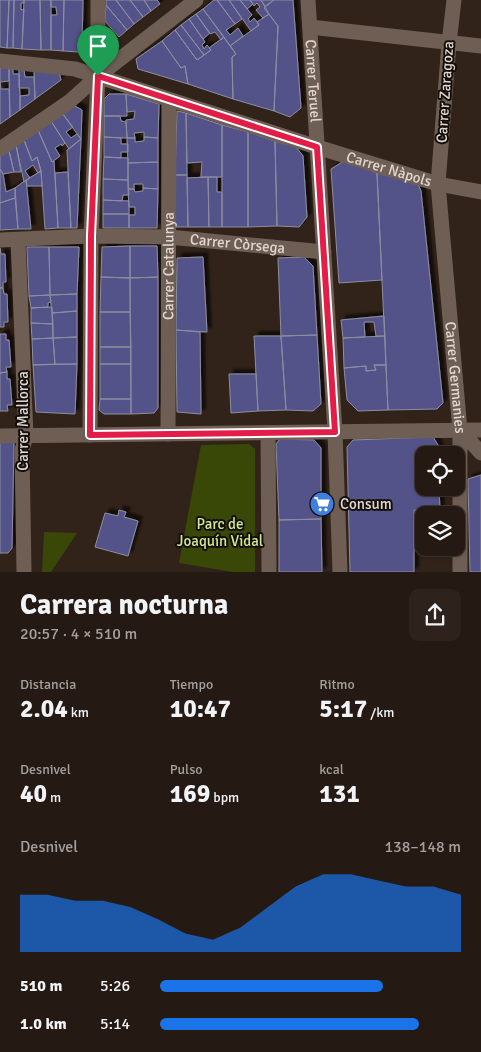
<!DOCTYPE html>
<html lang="es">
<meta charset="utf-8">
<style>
body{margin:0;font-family:Signika,sans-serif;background:#2d231c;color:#f1f3f6;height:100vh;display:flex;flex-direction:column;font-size:19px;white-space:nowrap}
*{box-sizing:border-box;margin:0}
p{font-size:16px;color:#a3a1a0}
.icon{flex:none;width:28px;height:28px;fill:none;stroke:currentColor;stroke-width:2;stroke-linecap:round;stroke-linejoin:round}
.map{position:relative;height:572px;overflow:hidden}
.sheet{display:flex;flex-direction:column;background:#251a13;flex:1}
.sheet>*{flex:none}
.fabs{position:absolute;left:415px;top:446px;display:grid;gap:10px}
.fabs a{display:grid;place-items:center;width:50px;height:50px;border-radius:10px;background:#251a13;box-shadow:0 1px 4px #0004,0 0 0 1px #423833;font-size:25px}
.pin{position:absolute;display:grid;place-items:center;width:42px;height:42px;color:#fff;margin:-51px -21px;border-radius:50% 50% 50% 0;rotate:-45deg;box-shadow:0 0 5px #0007}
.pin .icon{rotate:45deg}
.round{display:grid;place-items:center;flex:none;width:52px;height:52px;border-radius:10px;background:#2d231c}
.overview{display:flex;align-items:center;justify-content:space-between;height:85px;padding:0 20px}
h1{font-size:28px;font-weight:800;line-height:38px}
.figures{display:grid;grid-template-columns:repeat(3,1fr);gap:8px;height:85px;padding:5px 20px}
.figures div{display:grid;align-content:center}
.figures b{font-size:25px;font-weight:800}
.figures small{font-size:14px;font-weight:400}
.figures p{font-size:14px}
.chart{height:140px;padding:10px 20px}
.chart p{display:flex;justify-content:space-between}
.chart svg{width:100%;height:90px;margin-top:5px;fill:#1a73e8;opacity:.7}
ul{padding:0 20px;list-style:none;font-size:16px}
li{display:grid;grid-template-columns:80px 60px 1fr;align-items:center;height:38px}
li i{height:12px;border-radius:6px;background:#1a73e8}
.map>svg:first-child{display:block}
.green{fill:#3a4807}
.building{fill:#535289;stroke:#8d8ea0;filter:url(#shadow)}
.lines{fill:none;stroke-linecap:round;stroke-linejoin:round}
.minor{stroke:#6f5e53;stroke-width:15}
.route-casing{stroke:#fff;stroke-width:10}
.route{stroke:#e11d48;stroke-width:6}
.labels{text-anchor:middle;stroke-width:4;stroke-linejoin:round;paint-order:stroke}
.street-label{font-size:15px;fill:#e1d7d1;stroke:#140e0a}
.poi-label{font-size:15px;fill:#e1d7d1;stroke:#140e0a;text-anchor:start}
.park-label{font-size:15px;fill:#d1ea8f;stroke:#140e0a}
</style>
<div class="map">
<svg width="481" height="572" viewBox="0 0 481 572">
<defs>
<filter id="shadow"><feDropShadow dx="4.5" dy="-4.5" stdDeviation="1" flood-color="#0009"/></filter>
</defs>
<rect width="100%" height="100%" fill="#312319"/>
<path class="green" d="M249 444 255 449V572H233L179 563 201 445Z
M44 532 77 533 51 572H42Z"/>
<path class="building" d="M0 0H9L7 48 0 47Z
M9 0H14L13 48H7Z
M14 0H24V3H21V10L24 9 22 49 13 48Z
M24 0H40L41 50 22 49Z
M40 0H51V50H41Z
M51 0H64L63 51 51 50V15H57L56 7H51Z
M64 0H83L82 46 78 52 63 51Z
M106 0H116L134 24 127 30 106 5Z
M116 0H130L143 17 134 24Z
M130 0H144L151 11 143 17Z
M144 0H157L160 4 151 11Z
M214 0H217L235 24 226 30 230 35 238 28 243 36 230 46 203 9Z
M217 0H229L242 19 235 24Z
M229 0H240L252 15 248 19 250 22 254 18 259 25 251 31Z
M240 0H250L253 4 247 9Z
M250 0H261L269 14 263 18 256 10 260 7 257 3 254 6Z
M261 0H274L265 6Z
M274 0H293L301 108 290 117 274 111 278 26 264 8Z
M106 5 127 30 119 37 105 21Z
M203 9 224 37 221 40 215 32 210 34 196 14Z
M196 14 210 33 203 39 189 19Z
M269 14 278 26 274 111 233 99 232 57 236 54 230 46 259 25 257 22Z
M189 19 205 42 202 45 204 49 207 45 211 50 204 55 181 25Z
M181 25 204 55 197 60 175 30Z
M175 30 197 60 211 50 209 48 224 37 236 54 232 57 233 99 188 84 185 66 181 68 162 41Z
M162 41 181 68 185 66 188 84 138 69 136 59Z
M0 68H9V81L0 82 1 89H9L10 117 0 124Z
M9 68 13 69V74H19L20 96V110L10 117Z
M19 69 24 70 25 77H34L35 99 20 110V96L29 95V88H19Z
M34 70 59 72 61 80 35 99Z
M109 94H126L127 116H104V99Z
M126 94 159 104 158 138 144 137V132L134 133 135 138H127L126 120 134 119 135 111 127 112Z
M73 105 82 110 81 139 62 113Z
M177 111 186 113 187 175H175Z
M62 113 73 127 66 132 71 138 77 134 81 139 69 149 51 121Z
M186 113 222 125V177H201L202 162 187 163Z
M104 116H120L121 121 126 122 127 138 104 137Z
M51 121 65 143 62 146 61 144 55 148 60 156 52 162 38 130Z
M222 125 248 132V227H222Z
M38 130 52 162 54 161 58 228 45 229 41 171 37 157 32 161 24 140Z
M248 132 275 141 277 226 248 227Z
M104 137 121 138V144H128V152H121V158L104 157Z
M144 137 158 138V162L128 163 127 138H135V142L144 141Z
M81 139 77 228H71L67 150Z
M24 140 32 161 37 157 41 171 38 173 33 165 25 171 30 178 24 182 16 145Z
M275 141 296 147 303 156 307 217 299 227 277 226Z
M16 145 21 172H14L9 151Z
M9 151 14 172 3 174 0 169V156Z
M104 157 128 158V180L103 179Z
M344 161 377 173 382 280 339 283 331 169Z
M158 162V189L143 188V184H134V189H128V163Z
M0 169 3 174 6 192 15 188V198L0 203Z
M41 171 42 186H27L26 180Z
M68 172 71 228H58L55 173Z
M377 173 418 184 421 191 443 403 437 409 388 410Z
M175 175H187L188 227H175Z
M208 177 209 227H188L187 178Z
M208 177H217V192H222V227H209Z
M103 179 128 180 129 195H123L122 201 103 200Z
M26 180 31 229H18L15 188Z
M143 188 158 189 157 228H129V215H135V207H129L128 189H134L135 192 143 191Z
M15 198 18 229 0 230V203Z
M103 200 129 201V214H103Z
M103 214H129V228H103Z
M130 246V278L101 277 102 247Z
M130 246H157L158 277 130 278Z
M27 247H49L50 295 29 296Z
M49 247H79L77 294 50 295Z
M0 248 1 254H5L6 282H3V288H0Z
M203 257 207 332 176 330 177 258Z
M304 257 313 266 317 335 281 336 278 258Z
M101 277 130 278V312H100Z
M158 277V408L154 413 131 414 130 278Z
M0 288H3L4 294H7L8 322H4V327H0Z
M77 294V311L52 313 50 295Z
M50 295 51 302 48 303V307L31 308 29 296Z
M52 307 53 324 31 323V308Z
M77 311V337L53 338 52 313Z
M100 312H130L131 347H100Z
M384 316 385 336H376L374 322H364L365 337 343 338 341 320Z
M31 323 53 324V338L32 339Z
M176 330 200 332 201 414 177 412Z
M0 334H6V340H9L11 367H6L7 372 0 373Z
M317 335 321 404 313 411 286 410 281 336Z
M254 336H281L286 410 258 411Z
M385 336 386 365H374L376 370 366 371V366L344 368 343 338Z
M77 337V364H55L53 338Z
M53 338 55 364 33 365 32 339Z
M100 347H131V364H100Z
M77 364 75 414 36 412 33 365Z
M100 364H131V399H100Z
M374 365H386L388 410 358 411 347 400 344 368 366 366V371L376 370Z
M7 372V379H10L12 405H7L8 411H0V373Z
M229 374H256L258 411 231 413Z
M100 399H131V414H104L99 410Z
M433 437 438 445V455H424V488H439L440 510H414V572H350L347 447 353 440Z
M280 439 314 440 321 448V519L279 520 276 444Z
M0 441H14L12 548 8 553H0Z
M481 475V572H470L468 479Z
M119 510 126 512 124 517 138 521 128 556 95 547 105 513 118 516Z
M321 519 322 572H279V520Z"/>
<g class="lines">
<g class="minor">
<path id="s1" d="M308 0 335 432 340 572"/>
<path id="s2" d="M454 0 449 43 438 184 460 430V572"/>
<path d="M310 27 481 46"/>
<path id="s3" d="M0 61 75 69 317 147 438 184 481 192"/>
<path d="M0 149 69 102 98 76 196 0"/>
<path id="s4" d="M0 240 91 236 169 237 324 252"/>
<path d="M18 240 26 436 22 450 24 572"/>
<path d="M460 430 481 453"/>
<path d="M268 433 269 572"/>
<path id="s5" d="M168 434 169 100"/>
<path d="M90 435 91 236 98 76V0"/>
<path d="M0 436 481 430"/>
</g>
</g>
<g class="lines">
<defs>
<path id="route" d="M98 76 317 147 335 432 90 435 91 236Z"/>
</defs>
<use href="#route" class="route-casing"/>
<use href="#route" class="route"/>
</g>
<defs>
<symbol id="supermarket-disc" viewBox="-11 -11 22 22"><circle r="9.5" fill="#3f7fe0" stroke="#140e0a"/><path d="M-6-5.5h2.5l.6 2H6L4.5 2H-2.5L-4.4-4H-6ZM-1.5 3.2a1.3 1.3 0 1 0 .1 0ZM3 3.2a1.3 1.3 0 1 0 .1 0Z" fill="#fff"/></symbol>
</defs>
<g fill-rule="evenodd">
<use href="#supermarket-disc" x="308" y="490" width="28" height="28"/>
</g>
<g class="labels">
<g class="street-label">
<text dy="5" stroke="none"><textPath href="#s1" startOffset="81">Carrer Teruel</textPath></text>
<text transform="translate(445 92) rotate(-86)" y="5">Carrer Zaragoza</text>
<text dy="5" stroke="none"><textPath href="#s3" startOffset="405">Carrer Nàpols</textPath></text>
<text dy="5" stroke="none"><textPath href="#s4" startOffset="238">Carrer Còrsega</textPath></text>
<text dy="5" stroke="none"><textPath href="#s5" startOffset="168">Carrer Catalunya</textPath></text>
<text dy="5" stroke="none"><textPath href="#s2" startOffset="379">Carrer Germanies</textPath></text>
<text transform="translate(23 421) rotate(-90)" y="5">Carrer Mallorca</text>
</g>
<g class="poi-label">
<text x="340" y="509">Consum</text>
</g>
<g class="park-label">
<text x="220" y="529">Parc de<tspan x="220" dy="17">Joaquín Vidal</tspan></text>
</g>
</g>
</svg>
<div class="fabs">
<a><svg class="icon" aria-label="locate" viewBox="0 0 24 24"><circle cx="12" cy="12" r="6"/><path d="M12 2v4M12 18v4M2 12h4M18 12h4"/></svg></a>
<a><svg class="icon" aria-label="layers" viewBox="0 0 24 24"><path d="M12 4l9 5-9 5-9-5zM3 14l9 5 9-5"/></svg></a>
</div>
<div class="pin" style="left:98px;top:76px;background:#1e9e55"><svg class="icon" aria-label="arrive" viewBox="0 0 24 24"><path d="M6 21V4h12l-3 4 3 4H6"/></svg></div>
</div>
<section class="sheet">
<div class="overview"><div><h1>Carrera nocturna</h1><p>20:57 · 4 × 510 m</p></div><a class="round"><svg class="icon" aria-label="share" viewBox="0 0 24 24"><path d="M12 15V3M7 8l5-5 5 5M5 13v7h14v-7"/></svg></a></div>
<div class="figures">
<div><p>Distancia</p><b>2.04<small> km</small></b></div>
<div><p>Tiempo</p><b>10:47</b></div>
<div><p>Ritmo</p><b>5:17<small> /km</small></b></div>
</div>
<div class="figures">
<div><p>Desnivel</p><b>40<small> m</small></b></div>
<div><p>Pulso</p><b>169<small> bpm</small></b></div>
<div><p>kcal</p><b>131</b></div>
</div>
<div class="chart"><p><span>Desnivel</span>138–148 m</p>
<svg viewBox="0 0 160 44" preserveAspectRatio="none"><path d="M0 44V16L10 16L20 19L30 19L40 22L50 28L60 35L70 38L80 32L90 22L100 12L110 6L120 6L130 9L140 12L150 12L160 16V44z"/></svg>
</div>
<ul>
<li><b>510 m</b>5:26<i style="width:74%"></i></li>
<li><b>1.0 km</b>5:14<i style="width:86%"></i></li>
</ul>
</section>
